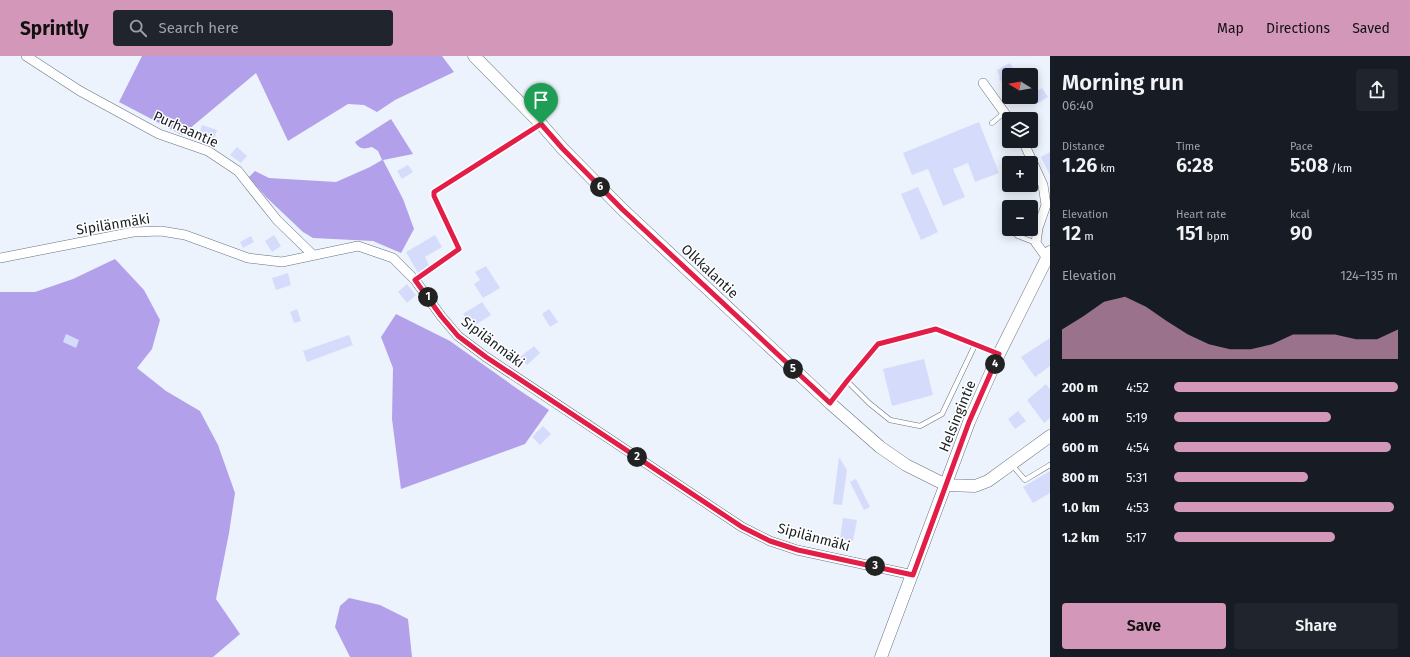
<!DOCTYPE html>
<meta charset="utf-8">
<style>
body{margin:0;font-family:"Fira Sans",sans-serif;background:#20242c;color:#f1f3f6;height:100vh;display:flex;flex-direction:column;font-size:15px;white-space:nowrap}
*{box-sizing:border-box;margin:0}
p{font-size:13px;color:#9ea1a6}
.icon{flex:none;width:22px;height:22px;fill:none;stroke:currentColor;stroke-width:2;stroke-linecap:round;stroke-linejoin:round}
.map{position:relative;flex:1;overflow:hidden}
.details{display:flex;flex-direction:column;background:#171b24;width:360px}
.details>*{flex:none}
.needle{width:26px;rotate:281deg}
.controls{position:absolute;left:1002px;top:12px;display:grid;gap:8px}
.controls a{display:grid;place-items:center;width:36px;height:36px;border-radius:4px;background:#171b24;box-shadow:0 2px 10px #0003;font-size:20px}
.pin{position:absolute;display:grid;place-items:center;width:34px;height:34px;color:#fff;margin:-41px -17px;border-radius:50% 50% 50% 0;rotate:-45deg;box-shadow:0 0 4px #0007}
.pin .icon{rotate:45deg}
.km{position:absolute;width:20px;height:20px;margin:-10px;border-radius:50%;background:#222;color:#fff;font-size:11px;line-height:20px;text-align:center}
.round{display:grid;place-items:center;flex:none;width:42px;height:42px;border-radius:4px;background:#20242c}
.summary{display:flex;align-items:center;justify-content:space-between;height:68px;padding:0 12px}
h1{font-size:22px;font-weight:600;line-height:30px}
.stats{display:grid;grid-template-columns:repeat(3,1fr);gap:6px;height:68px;padding:4px 12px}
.stats div{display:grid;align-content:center}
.stats b{font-size:20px;font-weight:600}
.stats small{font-size:11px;font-weight:400}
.stats p{font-size:11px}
.chart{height:112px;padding:8px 12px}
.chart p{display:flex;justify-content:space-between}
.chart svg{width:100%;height:72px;margin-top:4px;fill:#d398b9;opacity:.7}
.primary-button{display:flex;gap:8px;margin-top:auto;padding:8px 12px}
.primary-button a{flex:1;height:46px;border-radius:4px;background:#d398b9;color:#111;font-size:16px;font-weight:600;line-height:46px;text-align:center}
.primary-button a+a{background:#20242c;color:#f1f3f6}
ul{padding:0 12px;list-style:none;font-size:13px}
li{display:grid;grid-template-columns:64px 48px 1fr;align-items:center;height:30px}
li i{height:10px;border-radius:5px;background:#d398b9}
header{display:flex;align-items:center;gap:24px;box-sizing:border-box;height:56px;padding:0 20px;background:#d398b9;color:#111}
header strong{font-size:19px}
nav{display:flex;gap:22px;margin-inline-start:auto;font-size:14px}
.search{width:280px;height:36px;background:#20242c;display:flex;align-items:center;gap:10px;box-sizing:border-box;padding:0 14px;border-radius:4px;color:#9ea1a6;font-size:15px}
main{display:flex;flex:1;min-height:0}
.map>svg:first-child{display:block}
.forest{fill:#b2a0eb}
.building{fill:#d5dcfb}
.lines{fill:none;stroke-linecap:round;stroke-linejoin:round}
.lane-casing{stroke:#677280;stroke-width:5.5}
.street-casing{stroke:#677280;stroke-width:10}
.secondary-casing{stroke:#677280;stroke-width:13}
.lane{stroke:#fff;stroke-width:4.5}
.street{stroke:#fff;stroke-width:9}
.secondary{stroke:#fff;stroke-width:12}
.route-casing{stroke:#fff;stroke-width:8}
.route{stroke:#e11d48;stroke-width:5}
.labels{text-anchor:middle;stroke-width:3;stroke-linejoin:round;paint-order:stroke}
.street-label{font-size:14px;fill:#191e23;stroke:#fff}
</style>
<header>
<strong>Sprintly</strong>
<div class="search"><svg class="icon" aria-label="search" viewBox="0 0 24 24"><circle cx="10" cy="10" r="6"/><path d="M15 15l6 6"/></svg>Search here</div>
<nav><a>Map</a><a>Directions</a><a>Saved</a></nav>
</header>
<main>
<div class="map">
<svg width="1050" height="601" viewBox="0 0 1050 601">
<rect width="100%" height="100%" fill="#ecf3fc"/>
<path class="forest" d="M142 0H442L454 16 395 44 377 56 364 49 348 48 288 85 256 17 182 79 119 46Z
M391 63 413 98 383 104 403 143 414 173 401 197 373 185 313 182 303 176 266 141 249 121 255 115 269 122 336 126 370 111 382 104 378 95 372 91C364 93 360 94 355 86Z
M115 203 144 234 160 264 152 293 137 312 166 335 200 355 218 389 235 437 229 477 216 543 240 578 213 601H0V236H35L73 223Z
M396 258 450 285 519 334 549 354 525 388 401 433 392 363 393 312 381 281Z
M349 542 380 549 408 563 412 601H350L335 571 340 550Z"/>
<path class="building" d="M1010 7 1017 19H1009V37L999 22 1000 21 997 14Z
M1042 32 1048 41 1038 47 1032 38Z
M979 66 999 117 975 126 968 107 953 113 965 141 943 150 928 113 912 119 903 97Z
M202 69 217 74 213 87 198 82Z
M237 91 247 100 241 107 230 99Z
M1050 96V119L1041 101Z
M408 109 413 116 402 123 397 115Z
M918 131 938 176 921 184 901 138Z
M274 179 281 190 272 196 265 185Z
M435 179 442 191 425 201 429 209 418 217 406 196Z
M251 180 254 186 243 192 240 186Z
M486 210 500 232 483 242 474 228 480 224 475 216Z
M288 217 291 229 276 234 272 222Z
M407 228 416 239 407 247 398 236Z
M482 246 491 259 469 273 462 262 465 261 463 258Z
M297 253 301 265 294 267 290 256Z
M549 253 558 266 550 271 542 258Z
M66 278 79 284 76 292 63 286Z
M349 279 353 289 307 306 303 295Z
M1050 282V310L1035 321 1021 301Z
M534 290 540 297 527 309 520 301Z
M924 303 933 339 892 350 883 313Z
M1046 328 1050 333V362L1044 367 1027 344Z
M1018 355 1026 365 1015 373 1008 363Z
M543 370 551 378 540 389 532 381Z
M839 401 847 414 842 449 833 448Z
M1050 415V437L1033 447 1023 431Z
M856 423 870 451 864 454 850 426Z
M843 462 857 464 853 485 840 483Z"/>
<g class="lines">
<defs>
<path id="lane" d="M992 67 1005 56
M1013 176 1018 180 1036 187
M415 224 459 193 434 139V136L540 69
M847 325 869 347 890 364 920 370 942 358 975 289
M831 346 847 325 878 288 936 273 997 298
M1012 409 1025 424 1050 409"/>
<path id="street" d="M26 0 80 35 159 78 208 95 238 115 277 164 313 199
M983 27 1009 63
M1023 85 1043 129 1046 149 1038 172 1036 187 1047 202
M0 202 133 176 161 175 185 179 248 202 282 206 358 190 393 202 415 224 441 260 458 280 486 301 742 471 770 485 797 494 913 519"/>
<path id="secondary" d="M474 0 541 68 562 92 622 153 830 347 880 391 906 409 946 429 975 430 988 425 1050 380
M881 601 969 366 999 298 1050 196"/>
</defs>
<use href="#lane" class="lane-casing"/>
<use href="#street" class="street-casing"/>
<use href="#secondary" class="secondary-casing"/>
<use href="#lane" class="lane"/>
<use href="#street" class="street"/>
<use href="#secondary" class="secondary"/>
</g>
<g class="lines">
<defs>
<path id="route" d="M541 68 562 92 622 153 830 347 847 325 878 288 936 273 999 298 969 366 913 519 798 494 770 485 742 471 486 301 458 280 441 260 415 224 459 193 434 140V136Z"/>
</defs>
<use href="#route" class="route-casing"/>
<use href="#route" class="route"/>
</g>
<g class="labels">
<g class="street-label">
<text transform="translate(186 73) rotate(24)" y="5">Purhaantie</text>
<text transform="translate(113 168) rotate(-9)" y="5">Sipilänmäki</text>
<text transform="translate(710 215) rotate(43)" y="5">Olkkalantie</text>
<text transform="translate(493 286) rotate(37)" y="5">Sipilänmäki</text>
<text transform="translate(957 360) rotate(-68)" y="5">Helsingintie</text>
<text transform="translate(814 481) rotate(15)" y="5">Sipilänmäki</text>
</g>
</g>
</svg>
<div class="controls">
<a><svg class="needle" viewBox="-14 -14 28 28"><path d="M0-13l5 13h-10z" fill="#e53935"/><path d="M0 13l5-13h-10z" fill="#9ea1a6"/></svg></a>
<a><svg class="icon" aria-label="layers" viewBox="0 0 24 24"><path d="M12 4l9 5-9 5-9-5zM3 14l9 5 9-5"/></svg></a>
<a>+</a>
<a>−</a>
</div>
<div class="pin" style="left:541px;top:68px;background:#1e9e55"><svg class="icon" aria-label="arrive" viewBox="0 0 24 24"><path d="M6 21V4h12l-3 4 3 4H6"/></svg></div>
<b class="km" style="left:428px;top:241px">1</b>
<b class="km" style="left:637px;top:401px">2</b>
<b class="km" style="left:875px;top:510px">3</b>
<b class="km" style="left:995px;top:308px">4</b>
<b class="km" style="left:793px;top:313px">5</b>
<b class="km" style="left:600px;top:131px">6</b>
</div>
<section class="details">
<div class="summary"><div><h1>Morning run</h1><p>06:40</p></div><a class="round"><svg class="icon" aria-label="share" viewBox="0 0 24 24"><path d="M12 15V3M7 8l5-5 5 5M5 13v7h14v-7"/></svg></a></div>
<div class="stats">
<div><p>Distance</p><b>1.26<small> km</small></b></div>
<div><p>Time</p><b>6:28</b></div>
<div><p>Pace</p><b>5:08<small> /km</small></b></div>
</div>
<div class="stats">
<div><p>Elevation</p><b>12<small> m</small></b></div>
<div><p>Heart rate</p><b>151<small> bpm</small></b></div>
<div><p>kcal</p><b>90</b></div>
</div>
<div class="chart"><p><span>Elevation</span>124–135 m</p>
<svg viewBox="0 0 160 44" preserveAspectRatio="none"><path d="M0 44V26L10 18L20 9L30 6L40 12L50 21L60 29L70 35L80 38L90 38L100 35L110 29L120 29L130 29L140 32L150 32L160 26V44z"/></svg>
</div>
<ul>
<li><b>200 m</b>4:52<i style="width:100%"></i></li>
<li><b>400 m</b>5:19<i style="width:70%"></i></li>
<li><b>600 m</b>4:54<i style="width:97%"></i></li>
<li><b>800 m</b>5:31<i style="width:60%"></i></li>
<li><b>1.0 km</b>4:53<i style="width:98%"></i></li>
<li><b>1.2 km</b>5:17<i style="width:72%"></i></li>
</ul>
<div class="primary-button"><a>Save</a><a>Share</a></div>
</section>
</main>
